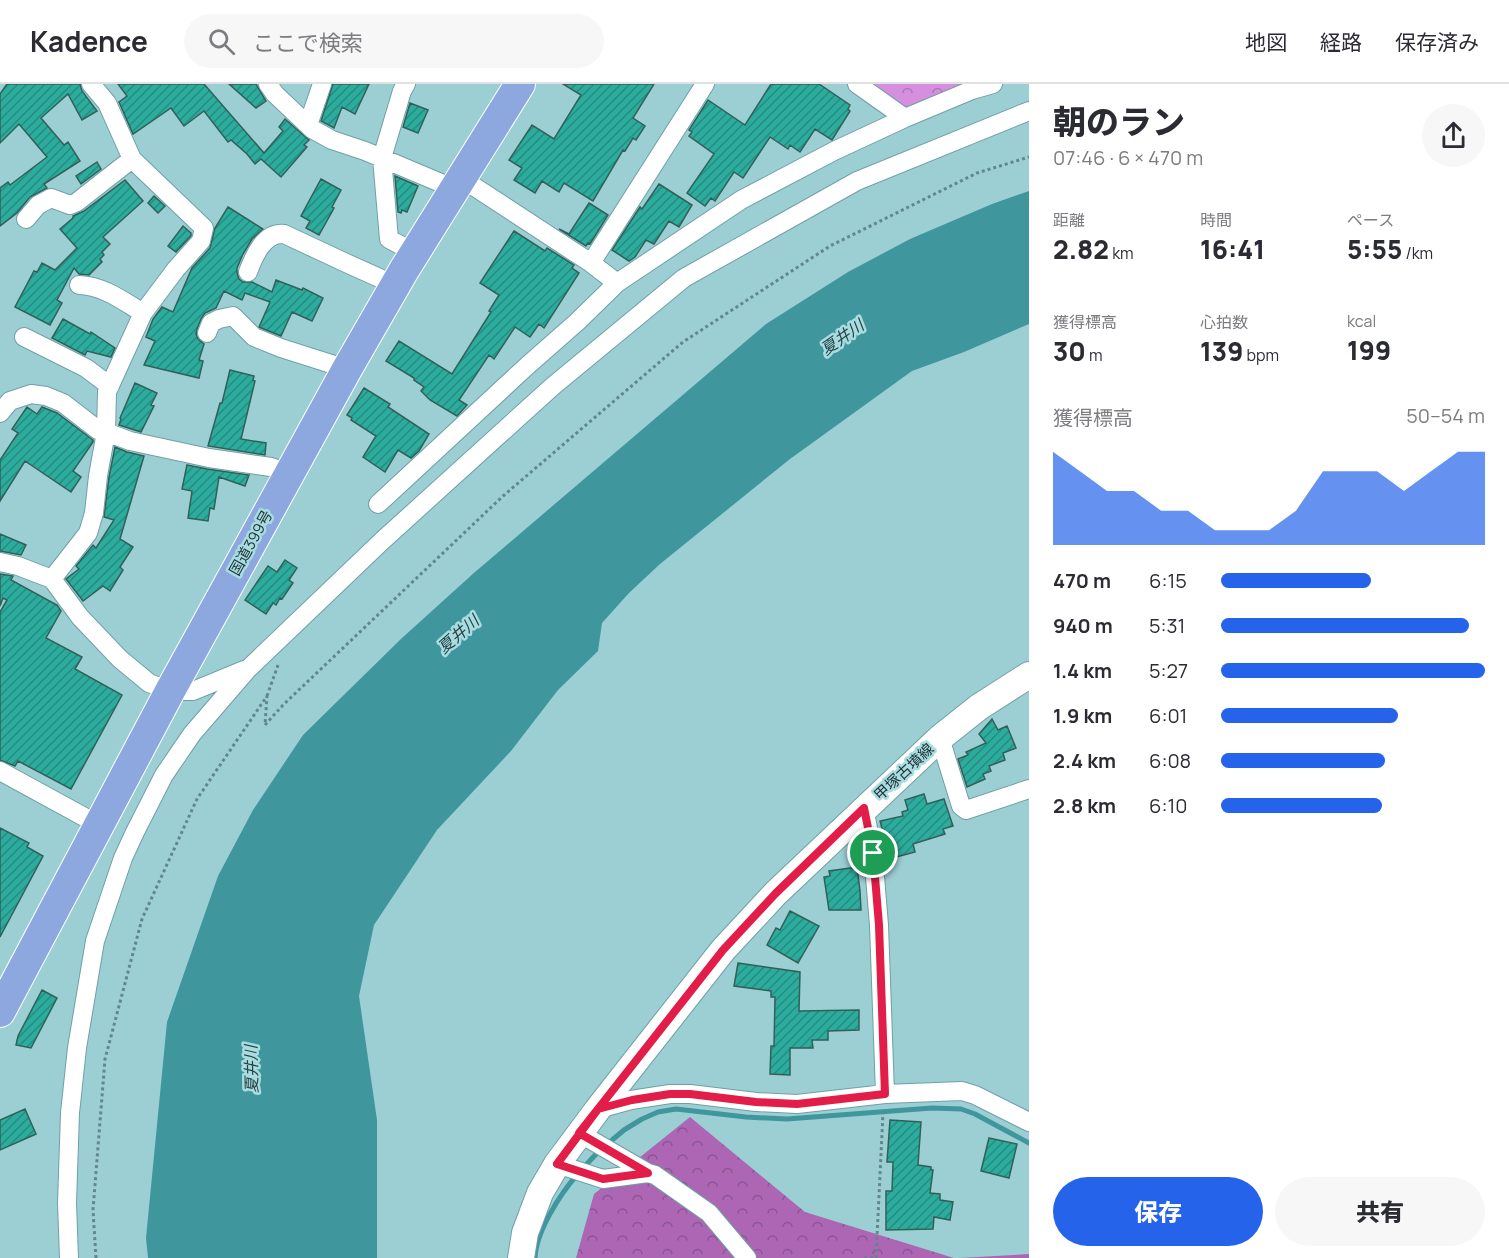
<!DOCTYPE html>
<html lang="ja">
<meta charset="utf-8">
<style>
body{margin:0;font-family:Manrope,"Noto Sans JP",sans-serif;background:#f7f7f7;color:#2b2b33;height:100vh;display:flex;flex-direction:column;font-size:22px;white-space:nowrap}
*{box-sizing:border-box;margin:0}
p{font-size:20px;color:#7c7c81}
.icon{flex:none;width:33px;height:33px;fill:none;stroke:currentColor;stroke-width:2;stroke-linecap:round;stroke-linejoin:round}
.map{position:relative;flex:1;overflow:hidden}
.details{display:flex;flex-direction:column;background:#fff;width:480px}
.details>*{flex:none}
.pin{position:absolute;display:grid;place-items:center;width:51px;height:51px;color:#fff;margin:-26px;border:3px solid #fff;border-radius:50%;box-shadow:0 2px 6px #0007}
.round{display:grid;place-items:center;flex:none;width:63px;height:63px;border-radius:32px;background:#f7f7f7}
.summary{display:flex;align-items:center;justify-content:space-between;height:102px;padding:0 24px}
h1{font-size:33px;font-weight:800;line-height:45px}
.metrics{display:grid;grid-template-columns:repeat(3,1fr);gap:9px;height:102px;padding:6px 24px}
.metrics div{display:grid;align-content:center}
.metrics b{font-size:26px;font-weight:800}
.metrics small{font-size:16px;font-weight:400}
.metrics p{font-size:16px}
.chart{height:168px;padding:12px 24px}
.chart p{display:flex;justify-content:space-between}
.chart svg{width:100%;height:108px;margin-top:6px;fill:#2563eb;opacity:.7}
.primary-button{display:flex;gap:12px;margin-top:auto;padding:12px 24px}
.primary-button a{flex:1;height:69px;border-radius:36px;background:#2563eb;color:#fff;font-size:24px;font-weight:800;line-height:69px;text-align:center}
.primary-button a+a{background:#f7f7f7;color:#2b2b33}
ul{padding:0 24px;list-style:none;font-size:20px}
li{display:grid;grid-template-columns:96px 72px 1fr;align-items:center;height:45px}
li i{height:15px;border-radius:8px;background:#2563eb}
header{display:flex;align-items:center;gap:36px;box-sizing:border-box;height:84px;padding:0 30px;background:#fff;border-bottom:2px solid #e1e1e2}
header strong{font-size:28px}
nav{display:flex;gap:33px;margin-inline-start:auto;font-size:21px}
.search{width:420px;height:54px;background:#f7f7f7;display:flex;align-items:center;gap:15px;box-sizing:border-box;padding:0 21px;border-radius:33px;color:#7c7c81;font-size:22px}
main{display:flex;flex:1;min-height:0}
.map>svg:first-child{display:block}
.forest{fill:url(#forest-crowns)}
.park{fill:url(#park-crowns)}
.water{fill:#40969d}
.lines{fill:none;stroke-linecap:round;stroke-linejoin:round}
.stream{stroke:#40969d;stroke-width:5}
.building{fill:url(#building-hatch);stroke:#316059;stroke-width:1.5}
.minor-casing{stroke:#6fa0a5;stroke-width:20}
.secondary-casing{stroke:#6fa0a5;stroke-width:28}
.trunk-casing{stroke:#fff;stroke-width:32}
.path{stroke:#62878b;stroke-width:3;stroke-dasharray:3 3;stroke-linecap:butt}
.minor{stroke:#fff;stroke-width:18}
.secondary{stroke:#fff;stroke-width:26}
.trunk{stroke:#8ca8de;stroke-width:30}
.route-casing{stroke:#fff;stroke-width:12}
.route{stroke:#e11d48;stroke-width:8}
.labels{text-anchor:middle;stroke-width:5;stroke-linejoin:round;paint-order:stroke}
.street-label{font-size:15px;fill:#1d3234;stroke:#a9dce1}
.water-label{font-size:16px;font-style:italic;fill:#264244;stroke:#a9dce1}
</style>
<header>
<strong>Kadence</strong>
<div class="search"><svg class="icon" aria-label="search" viewBox="0 0 24 24"><circle cx="10" cy="10" r="6"/><path d="M15 15l6 6"/></svg>ここで検索</div>
<nav><a>地図</a><a>経路</a><a>保存済み</a></nav>
</header>
<main>
<div class="map">
<svg width="1029" height="1174" viewBox="0 0 1029 1174">
<defs>
<pattern id="forest-crowns" width="20" height="18" patternUnits="userSpaceOnUse" patternTransform="scale(1.5)"><rect width="20" height="18" fill="#ac66b4"/><path d="M2 6a3 3 0 1 1 6 0M12 15a3 3 0 1 1 6 0" fill="none" stroke="#8b5593"/></pattern>
<pattern id="park-crowns" width="20" height="18" patternUnits="userSpaceOnUse" patternTransform="scale(1.5)"><rect width="20" height="18" fill="#d68fdf"/><path d="M2 6a3 3 0 1 1 6 0M12 15a3 3 0 1 1 6 0" fill="none" stroke="#ad75b6"/></pattern>
<pattern id="building-hatch" width="6" height="6" patternUnits="userSpaceOnUse" patternTransform="scale(1.5)"><rect width="6" height="6" fill="#2cac9d"/><path d="M-1 1l2-2M0 6l6-6M5 7l2-2" fill="none" stroke="#258d81"/></pattern>
</defs>
<rect width="100%" height="100%" fill="#9ccfd4"/>
<path class="forest" d="M690 1033 805 1128 954 1174H576L594 1110Z
M1029 1170V1174H959Z"/>
<path class="park" d="M869 0H962L906 24Z"/>
<path class="water" d="M1029 107V240L964 268 912 287 790 375 660 480 629 509 602 539 598 567 558 606 511 667 437 746 374 841 359 912 377 1036V1174H148L146 1154 167 938 218 792 253 726 303 651 402 554 475 488 766 240 848 188 910 155 992 120Z"/>
<g class="lines">
<path class="stream" d="M583 1084 599 1067 624 1046 642 1035 658 1028 676 1025 746 1033 787 1035 932 1024 961 1025 975 1030 1029 1059
M535 1174C536 1148 560 1110 577 1091"/>
</g>
<path class="building" d="M7 0H80L82 7 97 27 82 36 68 10 41 34 64 61 68 58 80 77 44 100 47 104 30 113 17 129 0 142V104L8 98 10 101 47 73 19 40 0 59V10Z
M118 0H204L264 69 283 47 279 43 285 35 309 56 304 61 307 63 281 93 261 75 255 80 247 70 231 56 228 58 204 27 184 42 171 24 133 50 119 18 127 12Z
M229 0H256L266 17 256 24Z
M333 0H369L355 30 342 23 334 44 321 37Z
M563 0H654L633 34 645 42 636 56 633 54 625 67 623 66 593 117 564 99 559 108 542 97 535 109 514 96 522 84 509 76 532 41 554 55 581 11Z
M771 0H819L850 21 848 25 850 27 832 56 815 45 800 68 790 61 788 65 770 53 743 94 734 88 715 117 711 114 705 122 687 109 714 70 689 52 692 48 689 46 708 16 745 41Z
M410 19 428 26 418 49 403 43Z
M97 78 101 85 81 100 76 92Z
M395 92 418 102 407 128 402 126 401 129 398 128Z
M321 95 341 106 332 123 334 124 319 151 306 144 310 137 301 132Z
M125 96 143 117 103 153 110 160 102 168 104 171 100 175 102 178 89 191 79 190 74 184 57 216 62 219 50 241 15 223 34 187 37 188 42 179 55 186 77 164 60 145 73 134V132L84 127Z
M659 100 692 121 679 143 669 137 654 160 646 156 635 173 629 177 612 166 640 123 642 125Z
M154 112 165 122 158 129 148 119Z
M589 119 608 131 590 160 588 159 586 162 559 145 569 150Z
M228 123 263 145 252 155 243 170 237 184V189L239 195 243 198H252L272 208 276 196 302 206 303 204 323 214 312 237 292 228 281 252 259 243 270 218 245 209 242 216 224 207 216 224 205 229 201 235 197 245 196 250 198 255 204 260 199 276 203 277 199 294 144 281 155 257 146 253 153 235 162 223 173 228 192 184 210 164 215 144Z
M183 142 191 149V152L176 168 168 162Z
M514 147 545 167 547 164 574 181 572 184 579 189 544 244 539 240 530 253 515 243 494 275 489 271 459 316 467 321 457 332 430 316 421 307 424 303 414 296V294L386 277 399 257 452 290 491 228 489 227 499 211 480 199Z
M63 235 90 250 91 248 115 264 111 273 87 267 85 271 52 254Z
M230 286 254 292 253 296 255 297 241 355 266 359 265 371 208 362 220 319H222Z
M135 299 157 309 151 321 154 322 141 348 119 341 121 335 120 334Z
M364 304 390 320 388 323 429 350 419 367 411 374 398 366 385 388 363 373 376 352 351 336 352 334 347 331Z
M27 323 37 330 42 323 57 329 93 356V358L73 387 81 393 71 408 25 377 0 417V376L18 349 12 345Z
M115 363 127 368 144 372 120 455 133 463 120 483 123 486 110 507 103 502 83 517 66 495 79 485 76 482 93 461 96 464 114 436 104 433 109 393Z
M187 381 207 385 249 391 245 402 219 393 214 425 210 424 208 437 188 434 192 407 182 405Z
M0 450 26 461 21 471 0 467Z
M285 476 297 484 289 496 293 499 282 515 280 514 276 521 273 519 266 530 245 516 268 482 277 488Z
M0 490 13 492 11 496 57 521 61 527 46 554 82 573 75 585 122 611 71 705 18 677 15 682 0 676V528L7 516 3 514 0 522Z
M992 635 998 646 1007 642 1016 664 1003 669 1005 676 989 682 991 687 983 690 985 695 967 703 958 675 968 671 966 668 986 659 979 650Z
M924 710 927 720 944 715 953 742 943 745 945 750 913 760 915 768 885 776 883 760 886 759 880 737 903 732 902 728 908 726 905 716Z
M0 744 29 759 27 763 43 772 0 853Z
M857 783 860 807 861 826H829L824 793 830 792 829 787Z
M790 827 819 842 798 879 767 861 776 844 780 846Z
M738 879 800 888 799 927 859 926V946L828 947V956H812L813 964H790V991L770 990 771 962H774L775 913H771V907L734 902Z
M42 906 57 914 31 964 16 961 18 952Z
M25 1025 36 1050 0 1066V1036Z
M890 1036 921 1038 918 1081 931 1083V1086H933L930 1109 940 1110V1116L953 1118 950 1136 934 1133 933 1145 886 1146V1107H892L893 1078H887Z
M989 1054 1017 1060 1009 1094 981 1087Z"/>
<g class="lines">
<defs>
<path id="minor" d="M268 0 275 10 312 45 332 56 365 67 455 105
M406 0 402 7 382 74 389 155 415 169
M857 0 905 34
M308 41 322 0
M461 94 591 179 617 199
M26 135 38 121 51 114 70 121 77 118 132 75
M591 179 705 0
M248 188C254 172 264 148 284 150L344 178 395 201
M79 201C104 202 123 217 143 229
M207 249 211 239 219 235 233 232 254 253 281 264 347 285
M24 253 86 284 110 302
M0 329 10 317 31 310 46 312 63 319 98 346 106 348 130 357 209 374 271 383 289 389
M378 420 527 282 577 238 617 199 741 116 834 67 905 34 972 6 993 0
M0 478 18 482 52 495 80 533 120 575 149 599 170 607H193L244 586
M52 495 88 449 94 429 98 392 106 348 107 308 143 229 176 185 201 157 204 144 132 75 107 19 91 0
M940 654 961 722 966 726 1029 705
M0 687 99 741
M864 724 873 769 879 841 885 1010
M598 1025 631 1016 670 1010H690L756 1018 797 1020 885 1010 962 1007 975 1011 1029 1038
M579 1049 648 1089
M557 1080 603 1095 648 1089 655 1091 709 1129 747 1174
M69 1174 67 1119 70 1029 77 964 95 857 123 774 135 748 164 691 192 650 248 585 383 456 553 302 684 194 857 97 1029 27"/>
<path id="secondary" d="M521 1174 525 1149 540 1109 557 1080 598 1025 723 866 776 809 940 654 979 623 1029 591"/>
<path id="trunk" d="M0 928 170 607 347 285 404 186 520 0"/>
</defs>
<use href="#minor" class="minor-casing"/>
<use href="#secondary" class="secondary-casing"/>
<use href="#trunk" class="trunk-casing"/>
<path class="path" d="M267 612 278 581
M96 1174 93 1126 105 975 142 835 197 715 267 612 265 641 283 621 503 412 683 258 830 162 977 89 1029 73
M864 1174H876L883 1029"/>
<use href="#minor" class="minor"/>
<use href="#secondary" class="secondary"/>
<use href="#trunk" class="trunk"/>
</g>
<g class="lines">
<defs>
<path id="route" d="M873 769 864 724 776 809 723 866 598 1025 557 1080 603 1095 648 1089 579 1049 598 1025 632 1016 670 1010H690L756 1018 797 1020 885 1010 879 841 873 769"/>
</defs>
<use href="#route" class="route-casing"/>
<use href="#route" class="route"/>
</g>
<g class="labels">
<g class="street-label">
<text transform="translate(251 459) rotate(-61)" y="5">国道399号</text>
<text transform="translate(904 688) rotate(-43)" y="5">甲塚古墳線</text>
</g>
<g class="water-label">
<text transform="translate(842 253) rotate(-35)" y="6">夏井川</text>
<text transform="translate(458 550) rotate(-41)" y="6">夏井川</text>
<text transform="translate(251 985) rotate(-91)" y="6">夏井川</text>
</g>
</g>
</svg>
<div class="pin" style="left:873px;top:769px;background:#1e9e55"><svg class="icon" aria-label="arrive" viewBox="0 0 24 24"><path d="M6 21V4h12l-3 4 3 4H6"/></svg></div>
</div>
<section class="details">
<div class="summary"><div><h1>朝のラン</h1><p>07:46 · 6 × 470 m</p></div><a class="round"><svg class="icon" aria-label="share" viewBox="0 0 24 24"><path d="M12 15V3M7 8l5-5 5 5M5 13v7h14v-7"/></svg></a></div>
<div class="metrics">
<div><p>距離</p><b>2.82<small> km</small></b></div>
<div><p>時間</p><b>16:41</b></div>
<div><p>ペース</p><b>5:55<small> /km</small></b></div>
</div>
<div class="metrics">
<div><p>獲得標高</p><b>30<small> m</small></b></div>
<div><p>心拍数</p><b>139<small> bpm</small></b></div>
<div><p>kcal</p><b>199</b></div>
</div>
<div class="chart"><p><span>獲得標高</span>50–54 m</p>
<svg viewBox="0 0 160 44" preserveAspectRatio="none"><path d="M0 44V6L10 14L20 22L30 22L40 30L50 30L60 38L70 38L80 38L90 30L100 14L110 14L120 14L130 22L140 14L150 6L160 6V44z"/></svg>
</div>
<ul>
<li><b>470 m</b>6:15<i style="width:57%"></i></li>
<li><b>940 m</b>5:31<i style="width:94%"></i></li>
<li><b>1.4 km</b>5:27<i style="width:100%"></i></li>
<li><b>1.9 km</b>6:01<i style="width:67%"></i></li>
<li><b>2.4 km</b>6:08<i style="width:62%"></i></li>
<li><b>2.8 km</b>6:10<i style="width:61%"></i></li>
</ul>
<div class="primary-button"><a>保存</a><a>共有</a></div>
</section>
</main>
